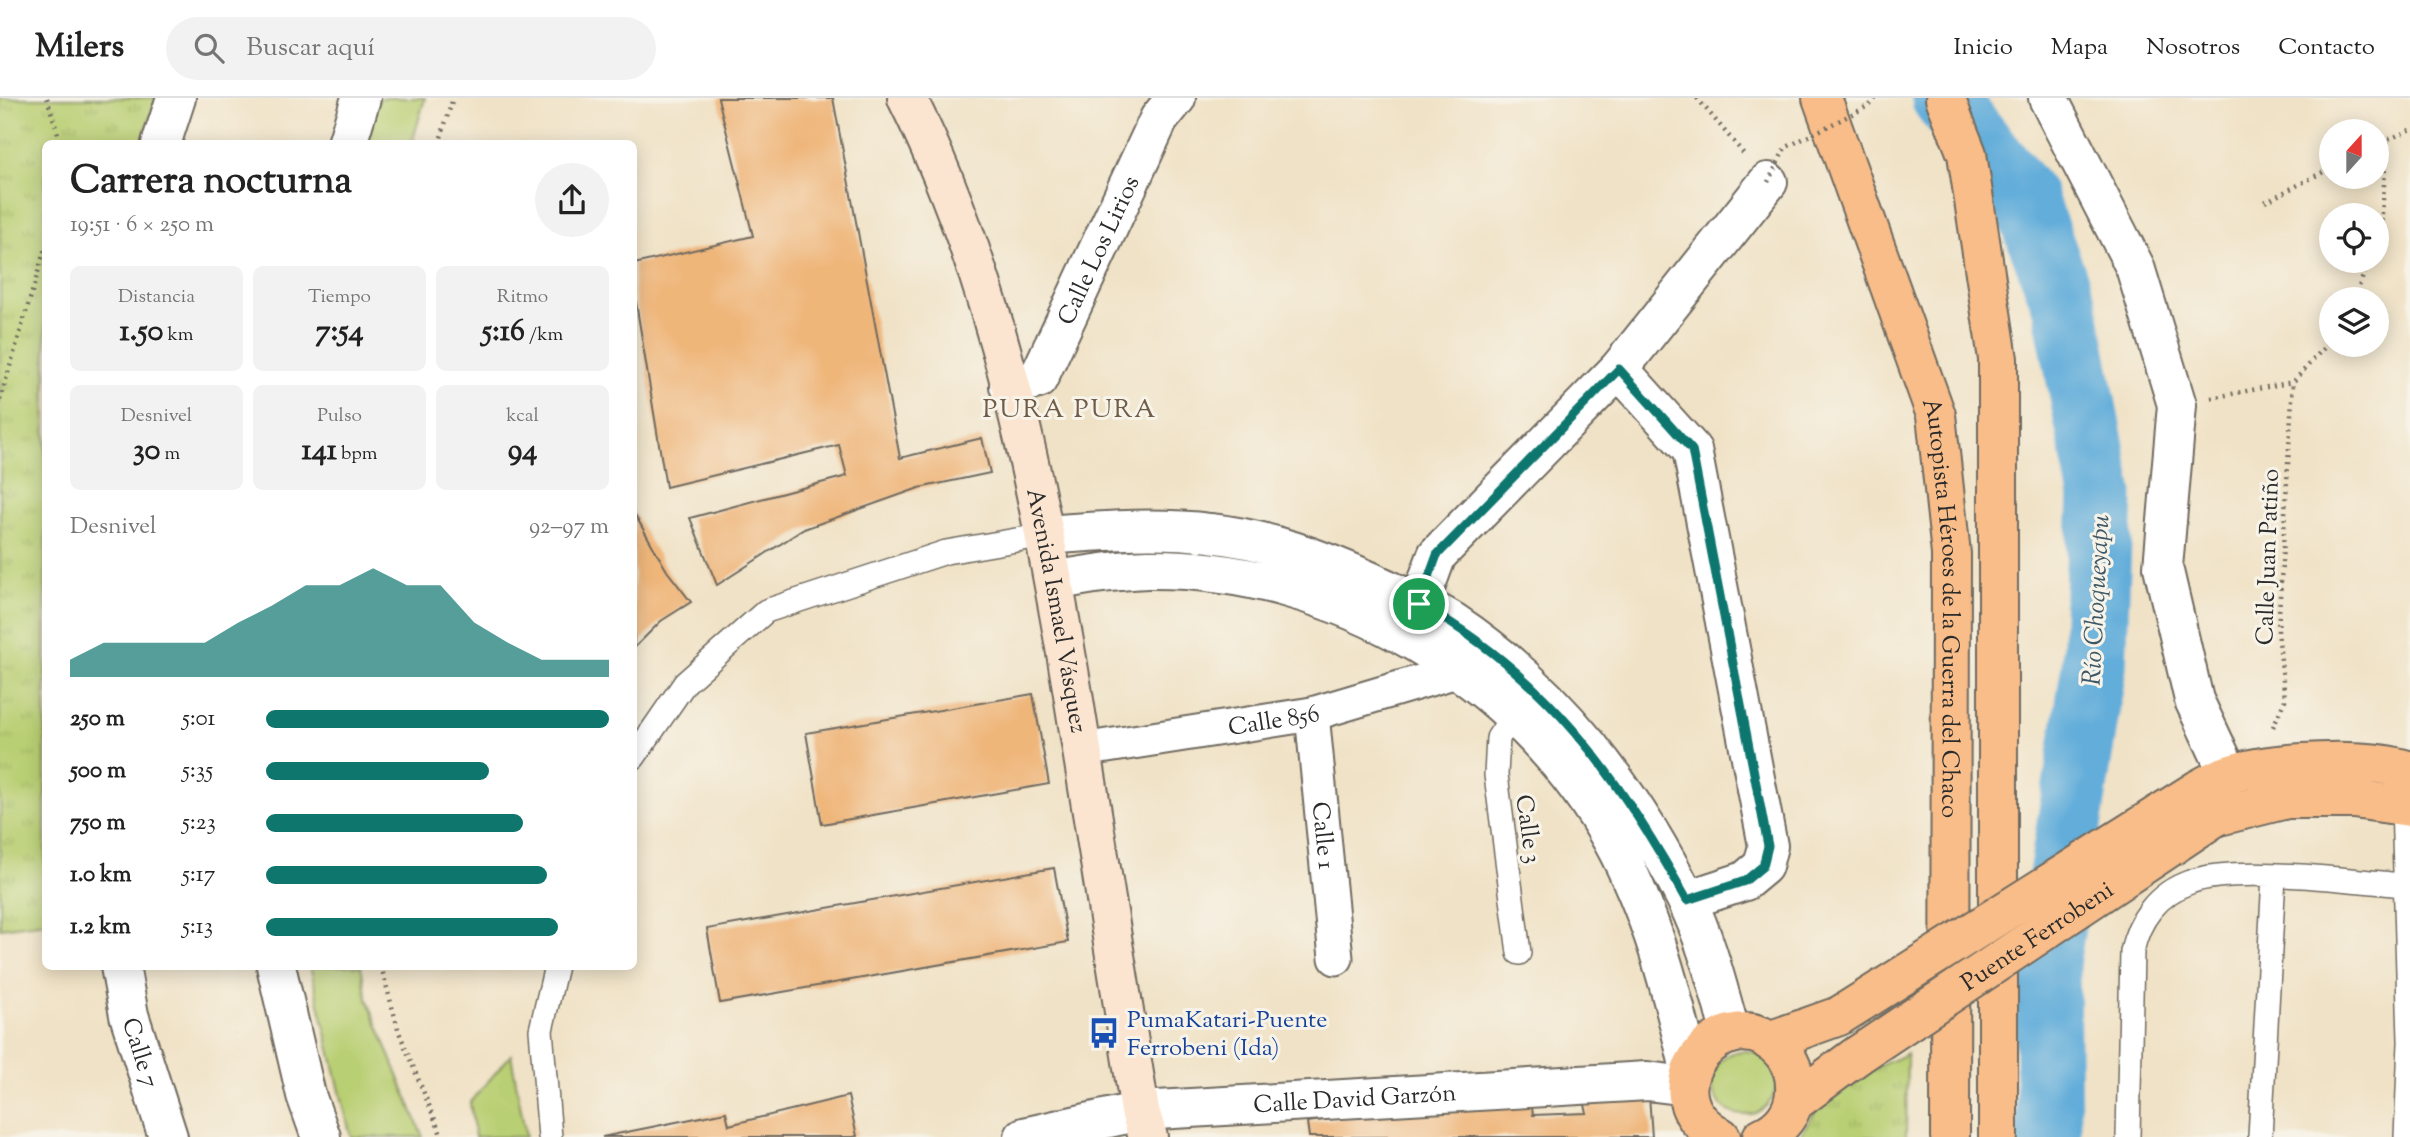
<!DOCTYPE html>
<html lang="es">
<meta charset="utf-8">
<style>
body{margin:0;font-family:"Sorts Mill Goudy",serif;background:#f2f2f2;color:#222;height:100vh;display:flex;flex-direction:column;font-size:26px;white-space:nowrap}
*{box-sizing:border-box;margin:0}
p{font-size:23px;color:#767676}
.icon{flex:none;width:38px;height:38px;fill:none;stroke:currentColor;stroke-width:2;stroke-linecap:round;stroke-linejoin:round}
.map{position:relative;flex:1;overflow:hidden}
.sheet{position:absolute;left:42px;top:42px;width:595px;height:830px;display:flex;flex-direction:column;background:#fff;border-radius:10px;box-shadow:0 4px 18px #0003}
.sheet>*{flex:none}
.needle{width:46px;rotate:21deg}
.tools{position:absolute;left:2319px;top:21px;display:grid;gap:14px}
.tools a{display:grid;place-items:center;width:70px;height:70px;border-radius:50%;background:#fff;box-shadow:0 4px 18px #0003;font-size:35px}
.pin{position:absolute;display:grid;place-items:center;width:60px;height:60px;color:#fff;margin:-30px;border:4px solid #fff;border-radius:50%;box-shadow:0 2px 7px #0007}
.round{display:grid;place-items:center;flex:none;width:74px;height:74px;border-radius:37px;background:#f2f2f2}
.headline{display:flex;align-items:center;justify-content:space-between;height:119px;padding:0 28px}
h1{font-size:38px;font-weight:700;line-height:52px}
.figures{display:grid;grid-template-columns:repeat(3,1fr);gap:10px;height:119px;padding:7px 28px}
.figures div{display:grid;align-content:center;border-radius:10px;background:#f2f2f2;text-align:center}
.figures b{font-size:30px;font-weight:700}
.figures small{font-size:19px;font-weight:400}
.figures p{font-size:19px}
.chart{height:196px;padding:14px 28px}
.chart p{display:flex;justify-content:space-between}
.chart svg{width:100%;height:126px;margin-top:7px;fill:#0f766e;opacity:.7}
ul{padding:0 28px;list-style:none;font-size:23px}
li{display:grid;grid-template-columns:112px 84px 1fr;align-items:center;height:52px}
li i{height:18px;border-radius:9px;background:#0f766e}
header{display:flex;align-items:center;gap:42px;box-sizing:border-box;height:98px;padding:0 35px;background:#fff;border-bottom:2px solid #e0e0e0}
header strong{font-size:33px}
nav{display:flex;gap:38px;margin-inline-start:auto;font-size:24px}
.search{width:490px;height:63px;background:#f2f2f2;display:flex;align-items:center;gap:18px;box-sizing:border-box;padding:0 24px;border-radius:38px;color:#767676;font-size:26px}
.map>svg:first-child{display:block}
.grass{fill:#b9cf73;stroke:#727d4f;stroke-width:2}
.park{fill:url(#park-tufts);stroke:#727d4f;stroke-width:2}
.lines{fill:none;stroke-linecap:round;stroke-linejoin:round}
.river{stroke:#62adda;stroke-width:65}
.building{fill:#efb67a}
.service-casing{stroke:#706b61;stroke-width:26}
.pedestrian-casing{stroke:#706b61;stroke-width:37}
.minor-casing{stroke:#706b61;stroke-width:42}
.tertiary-casing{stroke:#706b61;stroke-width:42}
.secondary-casing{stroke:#706b61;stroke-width:42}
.trunk-casing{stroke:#706b61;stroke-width:42}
.motorway-casing{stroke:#706b61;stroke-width:42}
.path{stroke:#706b61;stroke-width:4.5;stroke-dasharray:2 5;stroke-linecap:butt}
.service{stroke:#fff;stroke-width:23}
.pedestrian{stroke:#fff;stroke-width:33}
.minor{stroke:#fff;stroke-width:38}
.tertiary{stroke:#fff;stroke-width:38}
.secondary{stroke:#fce5d0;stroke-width:38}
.trunk{stroke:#f8bd89;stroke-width:38}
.motorway{stroke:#f8bd89;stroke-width:38}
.trunk-bridge-casing{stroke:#706b61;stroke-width:42;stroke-linecap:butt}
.path-bridge{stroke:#706b61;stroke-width:4.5;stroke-dasharray:2 5;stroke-linecap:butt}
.trunk-bridge{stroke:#f8bd89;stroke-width:38}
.route-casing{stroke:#fff;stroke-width:14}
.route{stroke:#0f766e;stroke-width:9}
.labels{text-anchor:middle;stroke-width:6;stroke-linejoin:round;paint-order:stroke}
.street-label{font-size:24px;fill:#2b2b2b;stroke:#f7f3e8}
.transit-label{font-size:24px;fill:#164399;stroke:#f7f3e8;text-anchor:start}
.neighbourhood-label{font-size:26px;letter-spacing:2px;fill:#705c47;stroke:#f7f3e8}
.water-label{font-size:26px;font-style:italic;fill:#3e5868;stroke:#f7f3e8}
</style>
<header>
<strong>Milers</strong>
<div class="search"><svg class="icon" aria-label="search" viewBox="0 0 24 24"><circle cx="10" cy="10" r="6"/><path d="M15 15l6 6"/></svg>Buscar aquí</div>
<nav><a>Inicio</a><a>Mapa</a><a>Nosotros</a><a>Contacto</a></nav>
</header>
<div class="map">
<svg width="2410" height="1039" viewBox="0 0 2410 1039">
<defs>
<pattern id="park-tufts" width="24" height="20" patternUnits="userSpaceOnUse" patternTransform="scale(1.75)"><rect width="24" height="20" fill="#b9cf73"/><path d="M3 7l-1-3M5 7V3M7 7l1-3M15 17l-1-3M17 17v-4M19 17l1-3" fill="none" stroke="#9fb264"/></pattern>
</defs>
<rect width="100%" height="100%" fill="#f7f3e8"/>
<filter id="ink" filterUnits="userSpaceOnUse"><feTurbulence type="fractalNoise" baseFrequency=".0143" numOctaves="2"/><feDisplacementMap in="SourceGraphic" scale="14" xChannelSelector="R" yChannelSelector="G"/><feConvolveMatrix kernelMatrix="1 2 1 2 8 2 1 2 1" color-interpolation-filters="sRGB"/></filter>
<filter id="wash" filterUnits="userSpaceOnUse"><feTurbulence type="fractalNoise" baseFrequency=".00686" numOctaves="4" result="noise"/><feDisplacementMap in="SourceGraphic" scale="28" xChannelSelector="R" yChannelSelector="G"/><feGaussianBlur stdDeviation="1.57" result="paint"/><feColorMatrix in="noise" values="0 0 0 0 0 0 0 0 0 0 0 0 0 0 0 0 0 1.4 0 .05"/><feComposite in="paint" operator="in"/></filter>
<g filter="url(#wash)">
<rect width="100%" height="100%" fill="#f0e2c6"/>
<path class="grass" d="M379 0H425L412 45 366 46Z
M310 868H361L367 901 423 1039H351Z
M1712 985a32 32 0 1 1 64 0a32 32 0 1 1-64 0Z
M511 957 526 1039H475L470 1004Z"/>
<path class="park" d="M0 0H156L142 45 46 46 45 824 0 830Z
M1907 956 1906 1039H1800C1824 989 1860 976 1907 956Z"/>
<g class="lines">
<path class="river" d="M1944 0 2024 99 2065 209 2101 397 2094 569 2047 866 2049 1039"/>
</g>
<g id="blocks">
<path class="building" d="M718 0H833L900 360 982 340 990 375 919 390 804 431 717 487 690 420 847 378 839 347 666 389 634 192V166L753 138Z
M634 415 667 473 691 504 661 523 634 550Z
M1033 596 1049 686 822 726 806 635Z
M1054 770 1068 844 720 905 707 831Z
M1649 997 1652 1039H1309L1307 1024 1440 1009 1531 1003 1533 1017 1587 1015 1583 999Z
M848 998 857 1038 853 1039H602L726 1014 729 1027Z"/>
</g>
</g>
<g filter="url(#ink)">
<use href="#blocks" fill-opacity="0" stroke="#706b61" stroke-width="2"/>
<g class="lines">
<defs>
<path id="service" d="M1513 617 1498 640 1496 677 1519 855
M634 659 685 585 766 513 946 454 1046 437
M2403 706 2410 942
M550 1039 541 932 556 868
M2128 1039 2132 854C2138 822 2158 795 2190 784 2236 767 2352 783 2404 787
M2260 1039 2274 778
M2406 1039 2410 945"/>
<g id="pedestrian">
<path id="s1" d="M1312 616 1336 860"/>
<path id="s2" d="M1082 652 1312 616 1460 572"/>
</g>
<g id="minor">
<path d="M2048 0 2135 169 2177 307 2163 469 2194 602 2229 677"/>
<path d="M161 46 176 0"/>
<path d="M347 46 361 0"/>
<path d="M1619 271 1692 352 1768 748 1763 768 1745 783 1687 802"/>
<path id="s3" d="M1009 288 1038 281 1159 21 1176 0"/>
<path d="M1419 506 1437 457 1619 271 1768 84"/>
<path id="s4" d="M120 868 129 917 168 1039"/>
<path d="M276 868 306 997 321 1039"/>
<path id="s5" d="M1024 1039 1140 1013 1647 983 1687 988"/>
</g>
<path id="tertiary" d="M1046 437C1100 433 1156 428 1210 435 1267 441 1321 461 1372 484 1399 497 1428 508 1453 524 1555 592 1632 692 1686 801 1707 843 1718 891 1731 936
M1054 483C1085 477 1116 472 1148 471 1335 469 1521 579 1612 742 1651 813 1672 893 1690 972"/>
<g id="secondary">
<path id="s6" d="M907 0C998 182 1038 390 1072 590 1096 731 1118 872 1140 1013L1148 1039"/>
</g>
<path id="trunk" d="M2199 691C2208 686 2218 680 2228 677 2270 663 2369 658 2410 673
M2215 719 2287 701H2354L2410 709
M1769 943 1839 918
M1793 1005 1858 957
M1721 1039C1637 994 1731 891 1782 954 1792 965 1796 978 1795 994 1794 1014 1781 1031 1762 1039"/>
<g id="motorway">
<path id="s7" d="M1822 0 1936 317 1951 456 1950 1039"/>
<path d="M1945 0 1967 56 1998 261V1039"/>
</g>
</defs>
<use href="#service" class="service-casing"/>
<use href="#pedestrian" class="pedestrian-casing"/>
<use href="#minor" class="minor-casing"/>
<use href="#tertiary" class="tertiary-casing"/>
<use href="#secondary" class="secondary-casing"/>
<use href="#trunk" class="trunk-casing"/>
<use href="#motorway" class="motorway-casing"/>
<path class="path" d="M47 0 61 46
M1697 0 1744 56
M439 46 453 0
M2376 47 2410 32
M2265 104 2331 70
M2376 143 2381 131 2387 42
M2354 201 2369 163
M2211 300 2293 284
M0 302 46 147
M2273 629 2285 602 2278 532 2293 284 2331 242
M381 868 399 934 442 1039"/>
<use href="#service" class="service"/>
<use href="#pedestrian" class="pedestrian"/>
<use href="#minor" class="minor"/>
<use href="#tertiary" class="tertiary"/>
<use href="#secondary" class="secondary"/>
<use href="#trunk" class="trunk"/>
<use href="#motorway" class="motorway"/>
<defs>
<g id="trunk-bridge">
<path d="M1839 918 2199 691"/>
<path id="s8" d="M1858 957 2215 719"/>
</g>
</defs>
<use href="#trunk-bridge" class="trunk-bridge-casing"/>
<path class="path-bridge" d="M1768 84 1785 50 1870 7 1876 0"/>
<use href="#trunk-bridge" class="trunk-bridge"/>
</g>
</g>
<g class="lines" filter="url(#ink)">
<defs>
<path id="route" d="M1619 271 1692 352 1768 748 1763 768 1745 783 1687 802C1619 679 1546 576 1419 506L1437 457Z"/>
</defs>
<use href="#route" class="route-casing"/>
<use href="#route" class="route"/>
</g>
<defs>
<symbol id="bus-bare" viewBox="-9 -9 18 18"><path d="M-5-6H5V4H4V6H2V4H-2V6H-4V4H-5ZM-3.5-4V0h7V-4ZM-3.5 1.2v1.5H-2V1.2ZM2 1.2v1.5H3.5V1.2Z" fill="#1a4fb4" stroke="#f7f3e8" stroke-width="2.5" paint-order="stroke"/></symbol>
</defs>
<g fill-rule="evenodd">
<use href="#bus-bare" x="1082" y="913" width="44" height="44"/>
</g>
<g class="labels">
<g class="street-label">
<text dy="8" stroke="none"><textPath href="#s3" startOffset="172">Calle Los Lirios</textPath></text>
<text transform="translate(2267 459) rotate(-88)" y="8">Calle Juan Patiño</text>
<text dy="8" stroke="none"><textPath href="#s7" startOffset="530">Autopista Héroes de la Guerra del Chaco</textPath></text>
<text dy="8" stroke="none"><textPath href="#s6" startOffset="536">Avenida Ismael Vásquez</textPath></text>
<text dy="8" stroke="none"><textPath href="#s2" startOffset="194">Calle 856</textPath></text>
<text transform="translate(1529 731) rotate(82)" y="8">Calle 3</text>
<text dy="8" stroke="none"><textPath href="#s1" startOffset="122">Calle 1</textPath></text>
<text dy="8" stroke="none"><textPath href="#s8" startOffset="215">Puente Ferrobeni</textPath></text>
<text dy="8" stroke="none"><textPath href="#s4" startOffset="89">Calle 7</textPath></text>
<text dy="8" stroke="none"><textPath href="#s5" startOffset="334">Calle David Garzón</textPath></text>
</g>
<g class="transit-label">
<text x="1127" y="929">PumaKatari-Puente<tspan x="1127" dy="28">Ferrobeni (Ida)</tspan></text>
</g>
<g class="neighbourhood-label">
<text x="1070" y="319">PURA PURA</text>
</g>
<g class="water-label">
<text transform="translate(2095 502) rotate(-87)" y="9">Río Choqueyapu</text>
</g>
</g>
</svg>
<div class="tools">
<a><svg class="needle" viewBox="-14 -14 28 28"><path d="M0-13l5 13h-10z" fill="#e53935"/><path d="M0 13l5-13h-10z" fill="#767676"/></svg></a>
<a><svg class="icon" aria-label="locate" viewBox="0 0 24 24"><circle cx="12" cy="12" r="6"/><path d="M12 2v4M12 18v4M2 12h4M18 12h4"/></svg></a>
<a><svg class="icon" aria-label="layers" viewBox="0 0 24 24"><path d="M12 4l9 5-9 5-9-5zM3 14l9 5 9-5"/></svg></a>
</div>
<div class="pin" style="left:1419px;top:506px;background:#1e9e55"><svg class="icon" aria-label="arrive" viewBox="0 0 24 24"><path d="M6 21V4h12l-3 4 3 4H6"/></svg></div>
<section class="sheet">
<div class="headline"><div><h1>Carrera nocturna</h1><p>19:51 · 6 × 250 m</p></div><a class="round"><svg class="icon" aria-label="share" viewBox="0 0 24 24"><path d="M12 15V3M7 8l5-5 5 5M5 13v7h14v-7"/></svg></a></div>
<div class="figures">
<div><p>Distancia</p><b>1.50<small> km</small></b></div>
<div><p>Tiempo</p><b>7:54</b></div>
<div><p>Ritmo</p><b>5:16<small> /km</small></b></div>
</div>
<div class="figures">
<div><p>Desnivel</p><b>30<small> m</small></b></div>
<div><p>Pulso</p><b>141<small> bpm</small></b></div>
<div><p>kcal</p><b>94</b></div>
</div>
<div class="chart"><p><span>Desnivel</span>92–97 m</p>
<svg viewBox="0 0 160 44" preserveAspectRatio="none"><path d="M0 44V38L10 32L20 32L30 32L40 32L50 25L60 19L70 12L80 12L90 6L100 12L110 12L120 25L130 32L140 38L150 38L160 38V44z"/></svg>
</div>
<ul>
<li><b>250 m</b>5:01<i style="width:100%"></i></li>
<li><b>500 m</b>5:35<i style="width:65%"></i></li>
<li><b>750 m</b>5:23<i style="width:75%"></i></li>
<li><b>1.0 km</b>5:17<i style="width:82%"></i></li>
<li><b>1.2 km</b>5:13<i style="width:85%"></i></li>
</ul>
</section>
</div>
